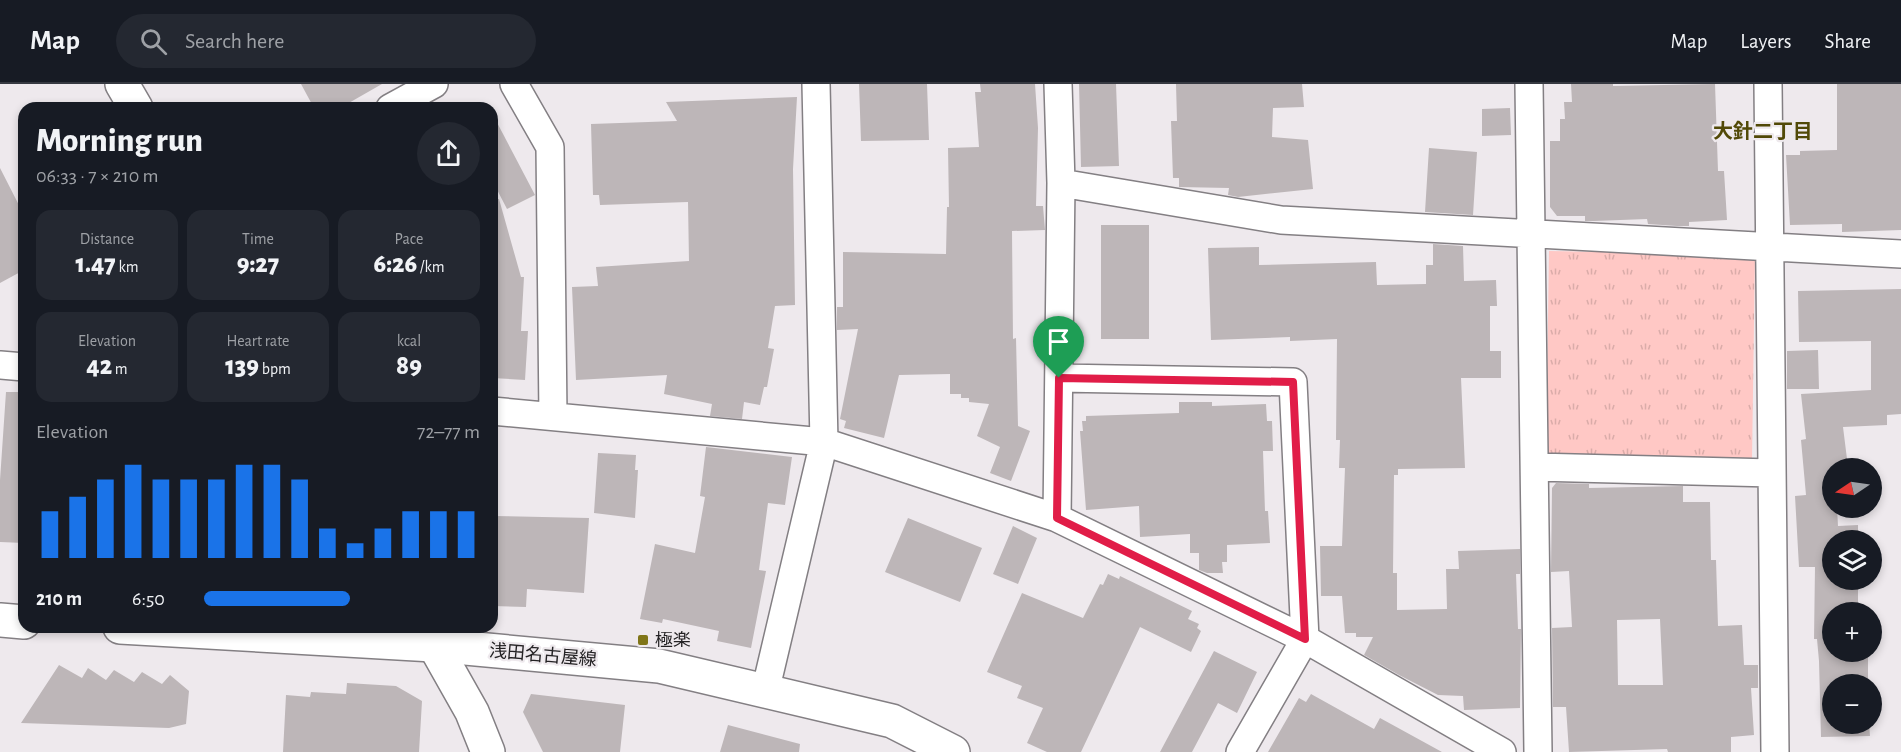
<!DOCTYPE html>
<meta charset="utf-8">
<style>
body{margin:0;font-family:"Alegreya Sans","Noto Sans JP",sans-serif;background:#242831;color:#f1f3f6;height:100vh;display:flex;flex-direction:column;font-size:22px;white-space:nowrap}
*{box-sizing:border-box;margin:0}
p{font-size:20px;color:#9ea1a6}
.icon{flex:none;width:33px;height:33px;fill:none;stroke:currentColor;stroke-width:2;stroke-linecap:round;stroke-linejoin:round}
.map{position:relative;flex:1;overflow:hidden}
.side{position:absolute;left:18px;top:18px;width:480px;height:531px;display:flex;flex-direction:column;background:#171b24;border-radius:18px;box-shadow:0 3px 9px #0003}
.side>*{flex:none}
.needle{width:39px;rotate:257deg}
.buttons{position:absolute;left:1822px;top:374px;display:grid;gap:12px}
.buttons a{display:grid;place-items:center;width:60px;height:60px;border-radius:50%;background:#171b24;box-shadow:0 3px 9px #0003;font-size:30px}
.pin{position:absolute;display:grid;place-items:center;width:51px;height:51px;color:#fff;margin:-62px -26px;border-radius:50% 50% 50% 0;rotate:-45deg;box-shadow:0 0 6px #0007}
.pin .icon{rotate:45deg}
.round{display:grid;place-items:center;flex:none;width:63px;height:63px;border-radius:32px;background:#242831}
.overview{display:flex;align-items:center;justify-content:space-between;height:102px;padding:0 18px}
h1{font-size:33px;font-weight:800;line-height:45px}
.figures{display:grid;grid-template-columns:repeat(3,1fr);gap:9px;height:102px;padding:6px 18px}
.figures div{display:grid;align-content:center;border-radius:15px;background:#242831;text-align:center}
.figures b{font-size:26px;font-weight:800}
.figures small{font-size:16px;font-weight:400}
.figures p{font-size:16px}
.chart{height:168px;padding:12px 18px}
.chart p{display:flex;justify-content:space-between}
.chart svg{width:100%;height:108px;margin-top:6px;stroke:#1a73e8;stroke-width:6}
ul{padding:0 18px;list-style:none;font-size:20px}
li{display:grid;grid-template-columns:96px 72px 1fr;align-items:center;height:45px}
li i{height:15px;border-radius:8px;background:#1a73e8}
header{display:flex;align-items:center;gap:36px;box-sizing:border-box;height:84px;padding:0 30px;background:#171b24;border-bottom:2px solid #363941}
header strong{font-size:28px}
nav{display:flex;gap:33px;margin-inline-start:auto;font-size:21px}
.search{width:420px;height:54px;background:#242831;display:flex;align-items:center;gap:15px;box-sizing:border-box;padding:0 21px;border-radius:33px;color:#9ea1a6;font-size:22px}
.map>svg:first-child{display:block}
.park{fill:url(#park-tufts)}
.building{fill:#bdb6b8;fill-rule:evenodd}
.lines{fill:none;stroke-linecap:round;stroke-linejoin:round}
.minor-casing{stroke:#837f83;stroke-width:30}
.tertiary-casing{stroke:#837f83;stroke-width:36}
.secondary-casing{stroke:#837f83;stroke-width:36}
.minor{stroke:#fff;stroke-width:27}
.tertiary{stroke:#fff;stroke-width:33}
.secondary{stroke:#fff;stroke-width:33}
.route-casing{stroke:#fff;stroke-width:12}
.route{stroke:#e11d48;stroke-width:8}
.poi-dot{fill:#807518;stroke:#eee9ed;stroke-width:2}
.labels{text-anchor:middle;stroke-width:4.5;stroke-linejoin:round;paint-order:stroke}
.poi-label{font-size:18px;fill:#242224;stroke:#eee9ed;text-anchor:start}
.street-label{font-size:18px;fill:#242224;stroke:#eee9ed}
.neighbourhood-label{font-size:20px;font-weight:bold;fill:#514907;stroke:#eee9ed}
</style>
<header>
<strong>Map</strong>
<div class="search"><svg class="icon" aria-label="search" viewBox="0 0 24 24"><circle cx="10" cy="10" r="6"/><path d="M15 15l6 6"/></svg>Search here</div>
<nav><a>Map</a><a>Layers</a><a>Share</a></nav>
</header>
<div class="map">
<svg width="1901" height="668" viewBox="0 0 1901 668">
<defs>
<pattern id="park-tufts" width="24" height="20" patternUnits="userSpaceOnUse" patternTransform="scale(1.5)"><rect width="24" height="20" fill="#ffc8c5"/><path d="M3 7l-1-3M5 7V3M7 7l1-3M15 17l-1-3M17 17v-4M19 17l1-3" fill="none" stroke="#daaca9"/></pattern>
</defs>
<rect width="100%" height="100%" fill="#eee9ed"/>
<path class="park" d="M1549 167 1755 171 1752 376 1546 373Z"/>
<path class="building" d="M301 0H382L340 24H314Z
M859 0H927L929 56 861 57Z
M980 0H1035L1038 44 1036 122H1043L1045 146 1012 147 1013 255 1016 254 1018 342 1030 347 1011 397 990 389 1000 363 977 352 989 320 969 318V314H961V310H950V290L899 291 884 354 844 344 846 337 840 335 858 245 837 246V223H843V168L946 170 947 123H949L948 64 979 63 975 8H981Z
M1079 0H1116L1119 82 1081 83Z
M1176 0H1302L1304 23 1273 24 1272 53 1308 56 1313 105 1238 113 1228 111 1229 104 1179 103V94H1173L1171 37H1177Z
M1571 0H1613V2L1715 0 1718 87H1724L1727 136 1689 138V142H1677L1648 140 1647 135 1594 137H1585V132H1557L1550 123V57H1560V35H1565L1564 18H1572Z
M1837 0H1901V146L1842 148V140L1790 141 1786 71H1800V67L1837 66Z
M797 13 793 85 795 221 775 222 768 264 774 265 767 303H764L760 321 744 318 742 335 710 332 712 320 664 310 667 291 576 296 572 203 598 202 596 183 689 177 688 118 600 121 599 111H593L591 40 677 37 666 18Z
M1510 24 1511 51 1482 52V25Z
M492 29 535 111 507 125 492 96Z
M1429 64 1477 68 1473 131 1425 128Z
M0 84 24 131V186L0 199Z
M499 115 521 193H524L521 247H528L525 296 492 294V116Z
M1101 141H1149V255H1101Z
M1433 160 1463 162 1464 197 1496 196 1497 222H1490V267H1501V294H1461L1465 384 1398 385V391H1394L1393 489H1397V526L1447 525 1446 485H1459L1458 467 1520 465V490H1516L1518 545H1521L1520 624 1464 626 1463 612 1438 611 1399 591 1364 571 1373 553H1356V549H1345L1342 512H1321L1320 462H1342L1345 384H1339L1340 356H1336L1337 255 1290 257V253L1211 256 1208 164 1259 163V181L1376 178 1377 201 1426 200V181H1433Z
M1901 205V330L1887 331V341L1843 343 1848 383 1833 384V423H1837L1838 442 1858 441V456H1833V495H1858V528H1833V567H1868V600H1833V639H1869L1870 652 1821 653 1819 577 1817 555H1814L1815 483H1799L1795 412 1806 411 1801 356 1806 355 1801 310 1871 306V257L1799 258 1798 207Z
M1818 266 1819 305H1787V267Z
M6 308H24V459L0 458V396Z
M1179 318H1212V322L1266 320 1267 337H1272L1273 367H1263L1265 427H1268L1270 459 1227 461V478H1222L1223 489H1207L1199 486V469H1190V450L1140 453 1139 422 1086 426 1080 347H1083L1082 337H1086V332L1179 329Z
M706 363 792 373 785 421 768 419 759 486 766 487 751 564 717 557 719 547 663 535 662 539 640 535 655 460 695 469 705 413 700 412Z
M598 369 636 371 635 386H638L635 434 594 429Z
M1556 399 1589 400V404L1683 402V418H1710L1711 476H1716L1718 542 1742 541 1744 581H1758V604H1751L1754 651 1731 653V668H1668L1667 665 1569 668 1566 623H1553L1552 544 1572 543 1569 487 1551 488 1552 404ZM1660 535 1663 601H1618L1617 536Z
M492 432 589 434 584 509 527 505 526 523 492 522Z
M908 434 982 464 960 518 885 488Z
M1013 442 1037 454 1018 500 993 490Z
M1108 490 1119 495 1120 492 1192 527 1188 535 1199 540 1197 544 1201 547 1191 568 1140 543 1081 668H1047L1027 659 1043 624 1017 614 1022 602 987 588 1022 509 1083 534 1100 500 1103 501Z
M1214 567 1257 588 1237 629 1218 619 1192 668H1160Z
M59 581 82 594 88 584 106 596 114 586 134 598 142 588 162 600 170 591 189 607 186 640 169 644 21 639Z
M347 599 396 602 422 617 419 668H283L286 611 310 613 311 608 346 610Z
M531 610 625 621 620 668H543L523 628Z
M1311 610 1374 645 1380 634 1442 668H1268L1299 614 1306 618Z
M728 641 800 660 799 668H720Z"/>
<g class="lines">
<defs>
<path id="minor" d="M514 0 550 63 553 332
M1529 0 1538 668
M1768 0 1775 668
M390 24 434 0
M1061 99 1281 136 1901 170
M0 281 24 283
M1059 294 1293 298 1305 555 1240 668
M492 327 824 358 1057 434 1305 555 1502 668
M1535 383 1772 389
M1057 434 1061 99 1058 0
M765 608 824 358 816 0"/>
<path id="tertiary" d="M122 0 136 24
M424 543 472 628 488 668"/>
<path id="secondary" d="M0 536 24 538
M120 543 433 561 659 582 892 637 953 668"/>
</defs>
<use href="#minor" class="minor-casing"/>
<use href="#tertiary" class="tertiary-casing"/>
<use href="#secondary" class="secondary-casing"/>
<use href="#minor" class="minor"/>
<use href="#tertiary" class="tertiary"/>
<use href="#secondary" class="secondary"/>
</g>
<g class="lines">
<defs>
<path id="route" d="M1059 294 1293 298 1305 555 1057 434Z"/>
</defs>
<use href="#route" class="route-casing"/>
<use href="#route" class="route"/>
</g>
<rect class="poi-dot" x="637" y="550" width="12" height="12" rx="3"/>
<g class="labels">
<g class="poi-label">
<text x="655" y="562">極楽</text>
</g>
<g class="street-label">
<text transform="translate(543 571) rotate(5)" y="6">浅田名古屋線</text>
</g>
<g class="neighbourhood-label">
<text x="1763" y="54">大針二丁目</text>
</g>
</g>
</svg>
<div class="buttons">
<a><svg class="needle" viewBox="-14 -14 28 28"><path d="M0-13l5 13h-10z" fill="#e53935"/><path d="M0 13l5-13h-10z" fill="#9ea1a6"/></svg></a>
<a><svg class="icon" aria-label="layers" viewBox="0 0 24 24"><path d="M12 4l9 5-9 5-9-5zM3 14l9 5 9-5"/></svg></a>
<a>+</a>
<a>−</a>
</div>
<div class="pin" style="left:1059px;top:294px;background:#1e9e55"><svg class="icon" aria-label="arrive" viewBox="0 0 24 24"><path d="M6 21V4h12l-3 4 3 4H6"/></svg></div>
<section class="side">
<div class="overview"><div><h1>Morning run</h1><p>06:33 · 7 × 210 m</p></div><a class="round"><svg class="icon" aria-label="share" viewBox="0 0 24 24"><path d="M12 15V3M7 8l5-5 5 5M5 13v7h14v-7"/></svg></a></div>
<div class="figures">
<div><p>Distance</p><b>1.47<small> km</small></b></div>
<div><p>Time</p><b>9:27</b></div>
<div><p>Pace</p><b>6:26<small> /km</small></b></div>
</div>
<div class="figures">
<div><p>Elevation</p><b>42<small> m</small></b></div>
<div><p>Heart rate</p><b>139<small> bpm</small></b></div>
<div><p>kcal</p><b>89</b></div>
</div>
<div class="chart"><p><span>Elevation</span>72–77 m</p>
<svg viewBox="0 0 160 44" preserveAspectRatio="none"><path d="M5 44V25M15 44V19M25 44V12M35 44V6M45 44V12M55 44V12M65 44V12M75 44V6M85 44V6M95 44V12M105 44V32M115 44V38M125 44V32M135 44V25M145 44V25M155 44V25"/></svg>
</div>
<ul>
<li><b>210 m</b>6:50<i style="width:53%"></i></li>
</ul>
</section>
</div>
